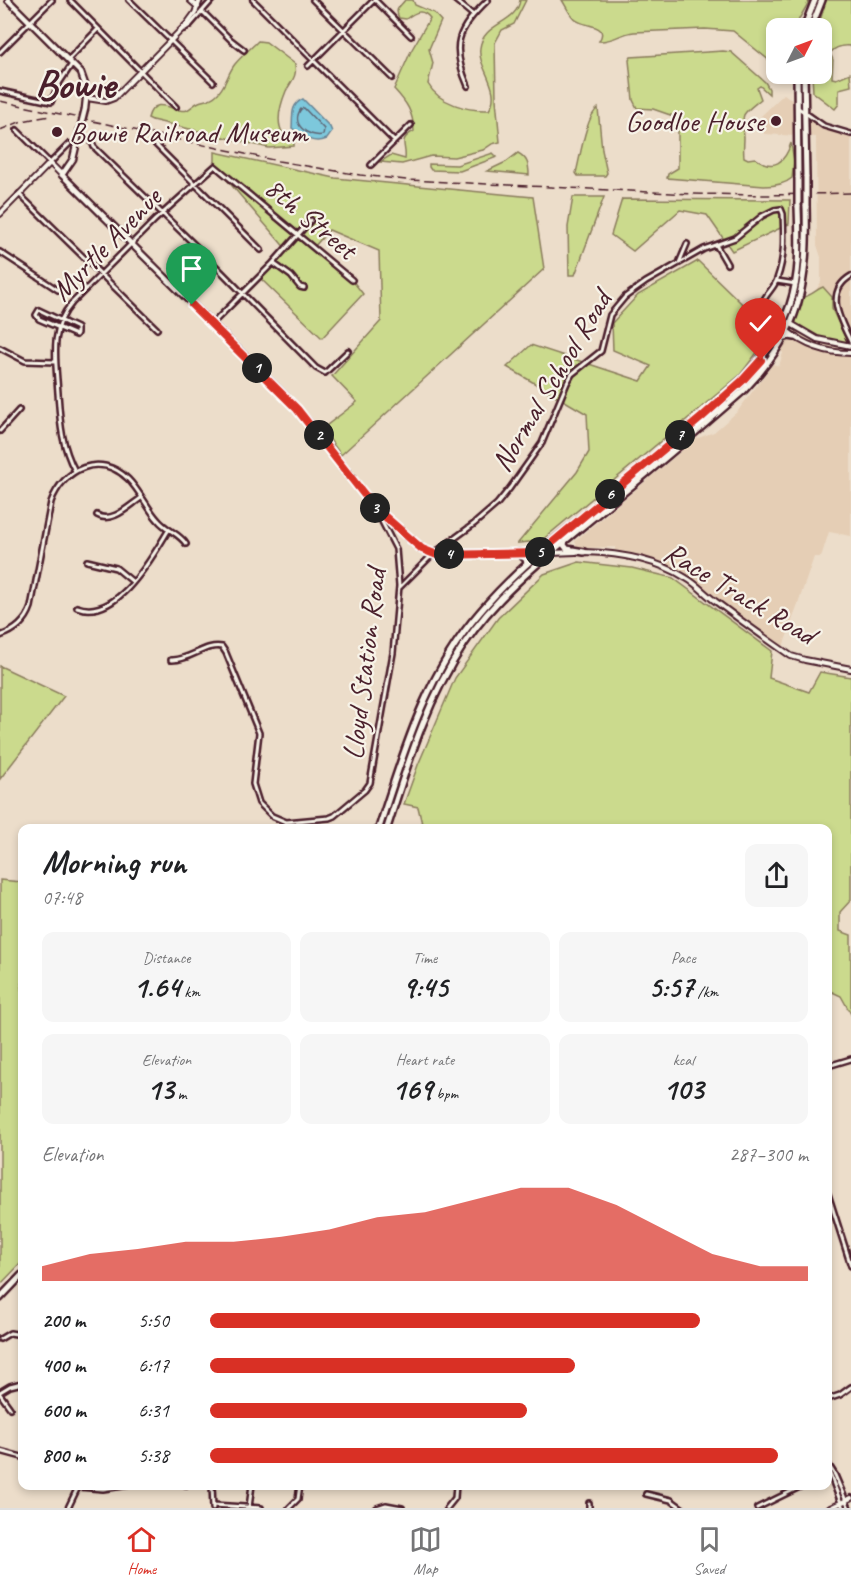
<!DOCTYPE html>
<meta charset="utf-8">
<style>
body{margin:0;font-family:Caveat,sans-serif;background:#f6f6f6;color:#202124;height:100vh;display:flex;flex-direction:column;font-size:22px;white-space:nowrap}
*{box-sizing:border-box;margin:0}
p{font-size:20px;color:#757577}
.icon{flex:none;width:33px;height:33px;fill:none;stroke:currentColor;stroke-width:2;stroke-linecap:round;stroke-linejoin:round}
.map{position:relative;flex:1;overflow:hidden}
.drawer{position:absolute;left:18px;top:824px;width:814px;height:666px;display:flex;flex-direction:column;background:#fff;border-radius:12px;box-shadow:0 3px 9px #0003}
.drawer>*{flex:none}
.needle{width:39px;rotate:48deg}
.tools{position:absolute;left:766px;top:18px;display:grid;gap:12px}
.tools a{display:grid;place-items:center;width:66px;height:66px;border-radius:12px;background:#fff;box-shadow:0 3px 9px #0003;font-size:30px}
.pin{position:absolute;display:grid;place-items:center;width:51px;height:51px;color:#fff;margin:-62px -26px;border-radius:50% 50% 50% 0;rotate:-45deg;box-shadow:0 0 6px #0007}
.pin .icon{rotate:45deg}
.km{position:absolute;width:30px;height:30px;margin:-15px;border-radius:50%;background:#222;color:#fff;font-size:16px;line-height:30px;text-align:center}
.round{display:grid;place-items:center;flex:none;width:63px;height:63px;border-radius:12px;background:#f6f6f6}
.summary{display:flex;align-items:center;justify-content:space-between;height:102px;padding:0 24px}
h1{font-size:33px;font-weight:700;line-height:45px}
.figures{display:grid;grid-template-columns:repeat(3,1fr);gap:9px;height:102px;padding:6px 24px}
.figures div{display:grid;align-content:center;border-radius:12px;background:#f6f6f6;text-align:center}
.figures b{font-size:30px;font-weight:700}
.figures small{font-size:16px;font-weight:400}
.figures p{font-size:16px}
.chart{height:168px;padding:12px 24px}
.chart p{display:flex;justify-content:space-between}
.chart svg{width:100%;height:108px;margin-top:6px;fill:#d93025;opacity:.7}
ul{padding:0 24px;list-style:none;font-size:20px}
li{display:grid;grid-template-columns:96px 72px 1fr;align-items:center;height:45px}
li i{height:15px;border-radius:8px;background:#d93025}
.tabs{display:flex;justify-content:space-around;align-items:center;height:84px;border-top:2px solid #e0e0e0;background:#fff;font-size:16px;color:#757577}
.tabs a{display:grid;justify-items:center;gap:3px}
.tabs .on{color:#d93025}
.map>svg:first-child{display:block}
.built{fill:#e5ceb5}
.green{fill:#cbda8d;stroke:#8a7c5c;stroke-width:1.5}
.water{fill:#7dc8dc;stroke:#698495;stroke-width:1.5}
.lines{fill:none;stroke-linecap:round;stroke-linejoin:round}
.shore{stroke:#5e6372;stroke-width:1.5}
.minor-casing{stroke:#4a1f2b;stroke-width:8}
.tertiary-casing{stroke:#4a1f2b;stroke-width:8}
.secondary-casing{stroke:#4a1f2b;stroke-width:9}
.primary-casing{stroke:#4a1f2b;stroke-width:10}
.minor{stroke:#f7f3e8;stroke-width:3}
.tertiary{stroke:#f7f3e8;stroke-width:4}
.secondary{stroke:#f7f3e8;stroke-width:4.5}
.primary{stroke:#f7f3e8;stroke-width:5}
.rail{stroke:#4a1f2b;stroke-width:1.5;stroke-dasharray:9 4.5;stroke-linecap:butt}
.secondary-bridge-casing{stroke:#4a1f2b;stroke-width:9;stroke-linecap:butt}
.primary-bridge-casing{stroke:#4a1f2b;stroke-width:10;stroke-linecap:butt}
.secondary-bridge{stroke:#f7f3e8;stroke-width:4.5}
.primary-bridge{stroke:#f7f3e8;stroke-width:5}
.route-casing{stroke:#fff;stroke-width:12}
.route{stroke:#d93025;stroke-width:8}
.poi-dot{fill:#4a1f2b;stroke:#f7f3e8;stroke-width:2}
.labels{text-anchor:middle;stroke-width:4.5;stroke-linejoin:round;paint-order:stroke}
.poi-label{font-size:30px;fill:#4a1f2b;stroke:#f7f3e8;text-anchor:end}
.street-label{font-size:30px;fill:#4a1f2b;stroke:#f7f3e8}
.town-label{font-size:42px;font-weight:bold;fill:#4a1f2b;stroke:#f7f3e8}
</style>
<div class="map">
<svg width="851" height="1508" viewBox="0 0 851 1508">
<rect width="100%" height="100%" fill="#ecddca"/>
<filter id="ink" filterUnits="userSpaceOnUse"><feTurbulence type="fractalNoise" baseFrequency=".0167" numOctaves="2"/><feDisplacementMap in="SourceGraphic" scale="12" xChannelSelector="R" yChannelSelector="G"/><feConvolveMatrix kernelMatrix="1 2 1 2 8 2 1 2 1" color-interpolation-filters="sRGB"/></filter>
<g filter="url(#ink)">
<path class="built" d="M784 94 820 121 836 129 851 132V536L829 532 821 557H814L783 647 720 604 693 579 679 570 632 553 615 550V547L577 548 575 541 696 439 714 432 737 412 773 364 779 366 783 353 781 351 798 319 821 282V257L817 245 816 137 764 134 761 116Z"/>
<path class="green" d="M405 0H413L415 5 434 13 441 21 429 49 433 63 428 84C439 104 469 111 489 110 503 89 477 68 480 48 483 22 517 24 520 0H526L514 24 502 30 495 43 496 99 500 142 492 144 483 150 454 157 431 156 402 164 380 162 391 155 405 159C407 145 397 140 414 131 413 112 407 103 394 89L411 51 430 18C422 8 415 12 406 19L399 18C394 8 400 7 405 0Z
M562 0H810L799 19 797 28H777V63L770 61 733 31 705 29 634 32C621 33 612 42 599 41 610 24 585 27 576 20 570 16 566 6 562 0Z
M826 0H851V46C843 45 835 47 830 53L833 60 832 78 836 79 850 73 851 86 839 89V104L835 109 813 92 812 74H822V28H818Z
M258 41 266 42 295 64C295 67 296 70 295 74 294 80 289 85 286 91 279 108 272 133 294 142V146L269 148 152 120 148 118C155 92 177 115 187 110 191 108 194 104 199 102 204 100 211 100 216 95 226 87 227 74 235 64 242 56 251 48 258 41Z
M723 51 731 52 765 82 769 89V94L760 86 757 88 761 99C740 116 742 112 744 137 744 144 743 150 744 157L748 159 755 158C774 172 785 162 791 143L794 161 792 178C784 185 774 186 764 186L667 178 668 174 678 168V120L676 117 653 109 637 108 633 100 629 60 631 57Z
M598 108 602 150 607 173 605 176H578L576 173C580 158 586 116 598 108Z
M215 152 335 178 533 197 544 269 341 455 322 429 357 402 332 376 381 321 379 251 329 230 314 247 352 280 363 294 322 338 261 279 287 250 215 166Z
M493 153 497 157 460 171 431 170 429 167V164L457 165Z
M518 153C527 158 529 164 529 175L487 171 506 162Z
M573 197H604L575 275H569L568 227Z
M622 199 790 200 789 224 732 251 707 215 680 210 633 251 611 235Z
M698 261 769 330 762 346 740 375 541 541 518 543 577 472 589 452 587 414 507 367 531 345 641 381 651 366 613 350 612 323 638 295Z
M823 287 832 297V309L847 341 845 344 816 336 795 324 803 297C812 296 815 290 823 287Z
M579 562 632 568 673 578 772 651 769 678 809 692 820 672 851 677V900L840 912V931L851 935V1014L841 996 828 990V828H423L418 807 404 804 418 765 455 678 498 618 544 574Z
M0 666 64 696 0 779Z
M0 880 22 882V1262L0 1285Z"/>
<path class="water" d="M303 99 330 127 332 132 327 139C311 145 303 136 292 128 293 116 290 105 303 99Z"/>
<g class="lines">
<path class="shore" d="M304 108 324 129 323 135C308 138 290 124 301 109Z"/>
<defs>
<path id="minor" d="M70 0 176 107
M129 0 213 82
M253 0 394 141
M313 0 392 78
M375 0 411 36
M455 0 473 15
M202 11 231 40 244 50
M184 29 190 25 212 0
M0 52 52 0
M68 60 98 29
M308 66 374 0
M468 86C450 45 457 30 488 0
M0 91 51 102 60 82 72 64
M797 107 824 126 851 134
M17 130 50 163 69 144
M92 142 94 147 202 252 316 368 325 373 348 351
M156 145 261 250
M371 165 411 125
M19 194 157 329
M716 245 727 264
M0 252 58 290
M273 263 291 276 300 287 304 288
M679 263 687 244
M851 276C824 292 840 320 851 342
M777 281 796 284
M39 310 77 328V333L76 335 39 319 36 315Z
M212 324 273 263 311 220
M0 348 25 361 55 362
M0 431 19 410
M75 471C61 445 60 421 58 393 56 361 49 329 72 303L155 220 215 166 352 280
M97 515C112 524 129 506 141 498
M87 561 116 568 133 582
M399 588 433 554 474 524 497 504 510 488 542 443 567 383 572 374 601 351 610 315 625 297 646 282 704 249 735 238 762 216 774 210 781 209 783 214C784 238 785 257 777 279 772 294 757 297 764 317
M77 607C117 622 152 557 168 531
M0 636C15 631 26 622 31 607L51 502C63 469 100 451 128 479 140 491 147 508 158 520 166 530 180 534 186 544
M171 660C189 661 206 643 222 647L226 653 259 733 253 784 259 803 272 816 286 822 329 818 334 816 365 790 370 783 393 653 399 586 396 549 376 510
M828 1066 851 1059
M828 1194 851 1266
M0 1339 10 1333 22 1335
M0 1392 10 1386 22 1383
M0 1394 10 1408
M828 1399 840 1395 851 1387
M0 1451 22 1457
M828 1464 835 1475 849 1508
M828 1469 843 1508
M186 1485H212L213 1508
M79 1487 103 1489 129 1485
M646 1494 671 1500 682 1508
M213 1505 261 1508
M249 1507 252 1485
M68 1508 79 1485
M289 1508 298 1499 300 1485
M377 1508 386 1505 402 1508
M447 1508 455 1498 456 1485
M589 1508V1503
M757 1508 804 1485"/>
<path id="tertiary" d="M190 0 198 7
M87 98 106 101 114 98 187 24 195 13 200 0
M0 214 50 163 62 175
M782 325 791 324 817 339 851 346
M786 330C805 346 826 353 851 353
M584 552C619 553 656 559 686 578 697 584 705 594 715 601 740 620 765 638 791 656L805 660 851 669
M551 553 576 552
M830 1508 851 1498"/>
<path id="secondary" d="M8 0 81 73 87 90 85 109
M81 125 73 159 62 175 286 397 310 424 374 507 422 549 437 555 550 553"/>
<path id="primary" d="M804 28 815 0
M811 28 822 0
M797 74 798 178
M804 74 806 177
M783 338 789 336 795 337
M565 540 564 545 567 549 584 552
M519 553 526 559 527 564
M379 828C404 751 426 674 480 612 513 573 554 540 594 508 620 486 647 463 674 441 720 402 770 364 790 305 801 272 799 240 798 206
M387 828C408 763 426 701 464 644 499 591 553 551 601 511 650 471 697 431 744 390 801 331 808 284 806 206
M0 1298 22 1275"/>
</defs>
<use href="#minor" class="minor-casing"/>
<use href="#tertiary" class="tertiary-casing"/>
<use href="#secondary" class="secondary-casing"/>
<use href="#primary" class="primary-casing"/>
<use href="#minor" class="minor"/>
<use href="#tertiary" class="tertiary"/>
<use href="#secondary" class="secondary"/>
<use href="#primary" class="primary"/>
<path class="rail" d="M0 101 278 161 360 175 407 180 692 194 769 195 851 193
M0 130 22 121 50 116"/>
<defs>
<path id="secondary-bridge" d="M81 125 85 109"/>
<path id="primary-bridge" d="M806 177V206
M798 178V206"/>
</defs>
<use href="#secondary-bridge" class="secondary-bridge-casing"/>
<use href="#primary-bridge" class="primary-bridge-casing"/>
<use href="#secondary-bridge" class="secondary-bridge"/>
<use href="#primary-bridge" class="primary-bridge"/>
</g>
</g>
<g class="lines" filter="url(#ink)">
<defs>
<path id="route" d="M192 305 297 409 374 507 422 549 437 555 540 553 702 417 742 381 761 360"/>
</defs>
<use href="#route" class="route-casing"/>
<use href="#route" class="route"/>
</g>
<g class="poi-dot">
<circle cx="776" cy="121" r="6"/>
<circle cx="57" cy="132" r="6"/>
</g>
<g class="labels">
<g class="poi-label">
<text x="764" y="131">Goodloe House</text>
<text x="69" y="142" text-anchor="start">Bowie Railroad Museum</text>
</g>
<g class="street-label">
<text transform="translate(311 218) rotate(40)" y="10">8th Street</text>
<text transform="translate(106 244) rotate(-46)" y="10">Myrtle Avenue</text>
<text transform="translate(551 381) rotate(-59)" y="10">Normal School Road</text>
<text transform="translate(740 593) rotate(31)" y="10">Race Track Road</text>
<text transform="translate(364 664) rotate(-83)" y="10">Lloyd Station Road</text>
</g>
<g class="town-label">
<text x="75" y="98">Bowie</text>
</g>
</g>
</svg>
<div class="tools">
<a><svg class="needle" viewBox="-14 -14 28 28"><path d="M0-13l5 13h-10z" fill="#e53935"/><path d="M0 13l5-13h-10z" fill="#757577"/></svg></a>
</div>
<div class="pin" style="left:192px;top:305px;background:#1e9e55"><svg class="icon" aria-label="arrive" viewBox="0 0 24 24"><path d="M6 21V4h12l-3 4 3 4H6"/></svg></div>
<div class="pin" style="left:761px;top:360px;background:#d93025"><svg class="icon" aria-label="check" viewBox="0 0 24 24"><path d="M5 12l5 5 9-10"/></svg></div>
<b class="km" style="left:257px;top:368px">1</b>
<b class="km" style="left:319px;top:435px">2</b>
<b class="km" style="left:375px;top:508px">3</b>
<b class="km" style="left:449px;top:554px">4</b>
<b class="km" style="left:540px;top:552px">5</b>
<b class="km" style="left:610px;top:494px">6</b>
<b class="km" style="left:680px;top:435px">7</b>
<section class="drawer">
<div class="summary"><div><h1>Morning run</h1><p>07:48</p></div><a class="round"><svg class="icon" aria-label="share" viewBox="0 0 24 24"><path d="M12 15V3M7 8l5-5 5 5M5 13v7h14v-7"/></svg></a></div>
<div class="figures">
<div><p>Distance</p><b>1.64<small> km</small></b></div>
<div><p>Time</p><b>9:45</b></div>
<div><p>Pace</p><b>5:57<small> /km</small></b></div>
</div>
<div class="figures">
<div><p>Elevation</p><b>13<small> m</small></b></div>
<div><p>Heart rate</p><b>169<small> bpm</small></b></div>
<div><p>kcal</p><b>103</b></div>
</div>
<div class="chart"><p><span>Elevation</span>287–300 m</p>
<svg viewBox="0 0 160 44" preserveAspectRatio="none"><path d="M0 44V38L10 33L20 31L30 28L40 28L50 26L60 23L70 18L80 16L90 11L100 6L110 6L120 13L130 23L140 33L150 38L160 38V44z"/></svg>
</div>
<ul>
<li><b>200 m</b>5:50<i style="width:82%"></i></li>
<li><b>400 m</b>6:17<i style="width:61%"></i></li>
<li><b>600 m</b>6:31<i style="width:53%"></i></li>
<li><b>800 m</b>5:38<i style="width:95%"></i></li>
</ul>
</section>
</div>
<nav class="tabs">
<a class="on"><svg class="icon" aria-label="home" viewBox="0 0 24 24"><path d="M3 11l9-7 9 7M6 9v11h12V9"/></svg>Home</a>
<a><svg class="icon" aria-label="map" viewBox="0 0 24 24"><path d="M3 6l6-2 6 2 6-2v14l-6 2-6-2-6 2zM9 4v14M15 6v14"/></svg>Map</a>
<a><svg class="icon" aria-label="saved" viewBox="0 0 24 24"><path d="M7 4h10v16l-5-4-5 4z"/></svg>Saved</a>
</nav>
